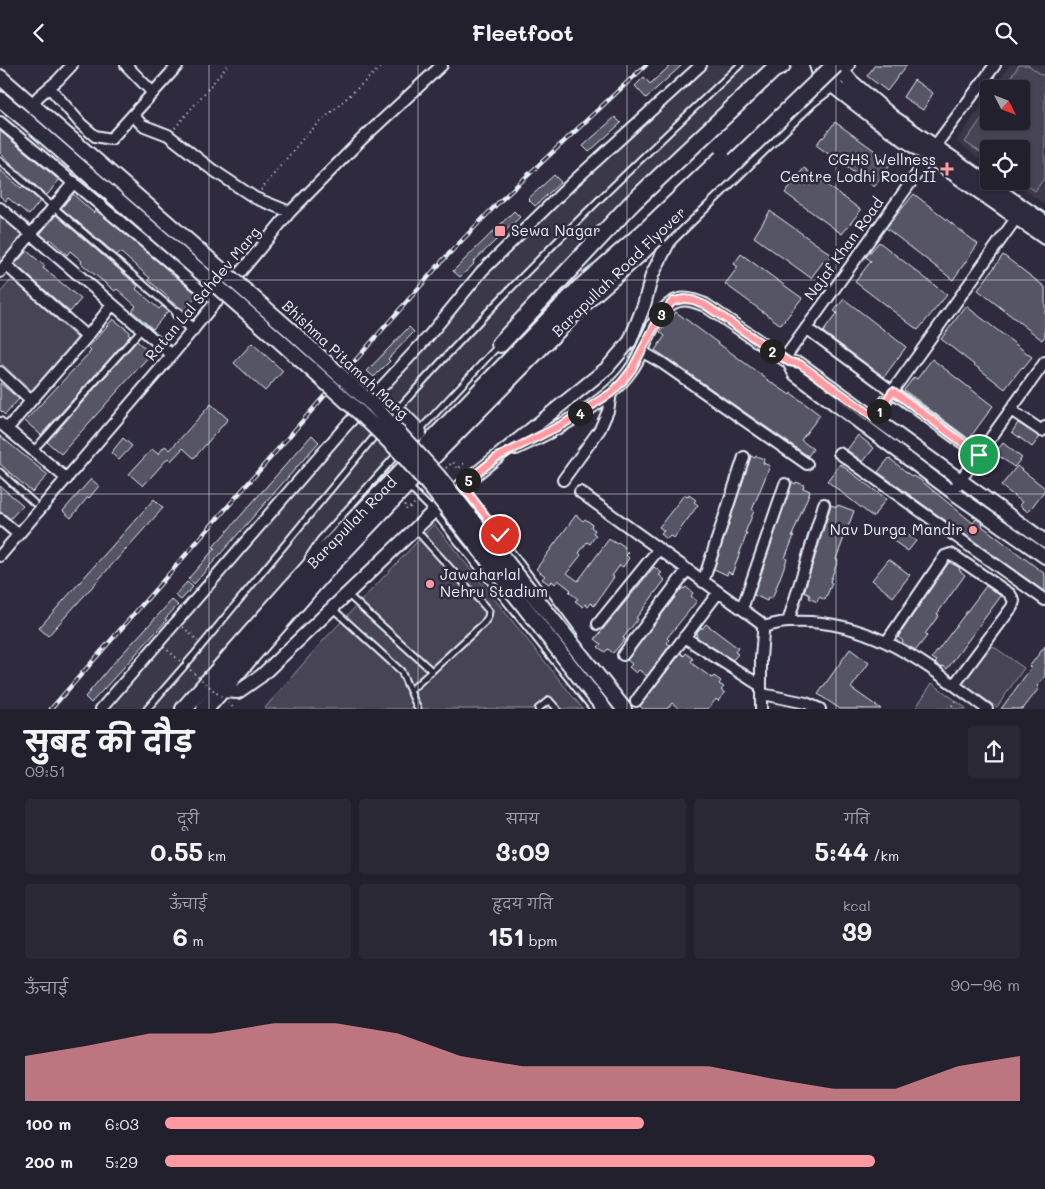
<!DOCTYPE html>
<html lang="hi">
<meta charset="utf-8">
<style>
body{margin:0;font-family:Mali,"Playpen Sans Deva",sans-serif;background:#2b2836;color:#f1f3f6;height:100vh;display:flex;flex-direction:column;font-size:19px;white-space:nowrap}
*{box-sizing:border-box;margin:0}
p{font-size:16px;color:#a3a3aa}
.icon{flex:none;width:28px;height:28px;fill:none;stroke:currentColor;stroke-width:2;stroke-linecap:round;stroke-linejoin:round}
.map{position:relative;height:644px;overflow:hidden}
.sheet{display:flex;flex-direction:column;background:#23202e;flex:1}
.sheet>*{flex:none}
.needle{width:32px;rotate:132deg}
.tools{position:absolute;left:980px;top:15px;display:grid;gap:10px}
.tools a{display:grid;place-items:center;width:50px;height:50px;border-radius:5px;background:#23202e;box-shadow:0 1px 4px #0004,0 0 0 1px #403e4a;font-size:25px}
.pin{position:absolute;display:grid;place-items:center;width:42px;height:42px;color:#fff;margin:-21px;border:2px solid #fff;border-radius:50%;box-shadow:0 1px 5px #0007}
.km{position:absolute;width:25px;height:25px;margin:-12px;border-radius:50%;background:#222;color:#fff;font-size:14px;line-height:25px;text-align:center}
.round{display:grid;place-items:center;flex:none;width:52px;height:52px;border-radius:5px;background:#2b2836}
.headline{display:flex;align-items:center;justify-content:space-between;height:85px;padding:0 25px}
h1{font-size:28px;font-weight:700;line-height:38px}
.figures{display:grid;grid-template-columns:repeat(3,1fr);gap:8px;height:85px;padding:5px 25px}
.figures div{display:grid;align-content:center;border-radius:5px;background:#2b2836;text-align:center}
.figures b{font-size:25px;font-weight:700}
.figures small{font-size:14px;font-weight:400}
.figures p{font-size:14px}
.chart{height:140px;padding:10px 25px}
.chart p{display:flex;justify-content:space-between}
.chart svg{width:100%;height:90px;margin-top:5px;fill:#ff9aa2;opacity:.7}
ul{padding:0 25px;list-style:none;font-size:16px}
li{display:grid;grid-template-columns:80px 60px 1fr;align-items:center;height:38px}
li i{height:12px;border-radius:6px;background:#ff9aa2}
header{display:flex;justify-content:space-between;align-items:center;height:65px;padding:0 25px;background:#23202e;font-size:22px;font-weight:700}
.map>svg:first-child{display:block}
.built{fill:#3b3749}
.green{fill:#464455;stroke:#979aa6}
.building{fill:#575565;stroke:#e8f1f8}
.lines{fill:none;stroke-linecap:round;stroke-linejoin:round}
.service-casing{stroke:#e8f1f8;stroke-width:9}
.minor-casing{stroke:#e8f1f8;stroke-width:14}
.tertiary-casing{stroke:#e8f1f8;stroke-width:16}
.secondary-casing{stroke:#e8f1f8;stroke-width:18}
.trunk-casing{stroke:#e8f1f8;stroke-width:20}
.path{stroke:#e8f1f8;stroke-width:2;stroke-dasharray:1 4;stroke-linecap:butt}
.service{stroke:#2f2a3d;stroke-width:5}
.minor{stroke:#2f2a3d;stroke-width:10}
.tertiary{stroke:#2f2a3d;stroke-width:12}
.secondary{stroke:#2f2a3d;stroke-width:14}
.trunk{stroke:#2f2a3d;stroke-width:16}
.rail-casing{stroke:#e8f1f8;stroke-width:4.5}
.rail{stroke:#2f2a3d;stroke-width:2.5;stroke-dasharray:8;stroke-linecap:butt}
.secondary-bridge-casing{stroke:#e8f1f8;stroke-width:18;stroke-linecap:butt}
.trunk-bridge-casing{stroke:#e8f1f8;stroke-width:20;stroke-linecap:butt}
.path-bridge{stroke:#e8f1f8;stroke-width:2;stroke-dasharray:1 4;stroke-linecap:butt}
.secondary-bridge{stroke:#2f2a3d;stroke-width:14}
.trunk-bridge{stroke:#2f2a3d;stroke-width:16}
.route-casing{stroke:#fff;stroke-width:10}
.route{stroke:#ff9aa2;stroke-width:6}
.grid{fill:none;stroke:#e8f1f8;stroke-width:1;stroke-opacity:0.55}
.poi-dot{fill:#ff9aa2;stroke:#2f2a3d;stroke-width:2}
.labels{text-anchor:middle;stroke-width:5;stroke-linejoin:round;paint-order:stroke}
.poi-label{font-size:15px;fill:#e8f1f8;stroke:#2f2a3d;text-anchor:end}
.street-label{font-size:15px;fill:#e8f1f8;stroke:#2f2a3d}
</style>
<header><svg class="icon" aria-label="back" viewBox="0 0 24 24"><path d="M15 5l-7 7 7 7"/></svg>Fleetfoot<svg class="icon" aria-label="search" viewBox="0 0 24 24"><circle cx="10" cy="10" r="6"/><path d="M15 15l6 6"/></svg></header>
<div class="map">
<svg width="1045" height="644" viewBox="0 0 1045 644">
<rect width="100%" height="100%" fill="#2f2a3d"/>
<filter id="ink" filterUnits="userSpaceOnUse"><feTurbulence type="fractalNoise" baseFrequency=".02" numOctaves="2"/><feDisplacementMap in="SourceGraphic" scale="10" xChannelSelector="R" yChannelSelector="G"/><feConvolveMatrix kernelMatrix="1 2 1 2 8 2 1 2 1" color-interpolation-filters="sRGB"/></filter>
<g filter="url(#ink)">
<path class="built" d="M698 0H770L611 152 449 325 457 332 426 369 352 449 344 443 177 644H105L492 197Z
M1010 0H1045V140L1012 116H1021V84H989V100L956 77 989 30V56H1021V24H993Z"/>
<path class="green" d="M1019 0H1028L1045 12V112L1035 126 1021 116V84H989V93L965 77 989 43V56H1021V24H1003Z
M0 149 24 171 0 199Z
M12 214 77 273 31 326 0 297V228Z
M434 459 583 644H264L321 578Z
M990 579 1024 603 997 642 962 619Z
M932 618 967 644H915Z"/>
<path class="building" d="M671 0H682L646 33 635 21 644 12 650 19Z
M875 0H907L887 26 867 11Z
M914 15 933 28 923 45 903 32Z
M615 52 621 58 589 87 583 81Z
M835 57 892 98 874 122 816 80 822 72 823 73Z
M0 66 59 115 48 129 46 130 0 88Z
M804 103 861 145 842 169 785 128Z
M0 105 21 123 23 121 40 136 29 150 8 133 6 136 0 131Z
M554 110 561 117 535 141 528 134Z
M73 129 94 148 96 145 198 230 184 246 168 234 169 233 148 215 150 213 120 187 117 190 61 143Z
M914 129 978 179 953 215 886 163Z
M514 146 520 152 492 179 473 197 474 199 460 212 453 206Z
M770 146 832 190 826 199 823 197 811 213 754 172Z
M56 150 138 221 136 224 159 244 162 241 168 246 153 264 132 246 136 241 117 224 115 226 89 205 81 198 82 196 70 186 67 190 50 174 49 176 40 169Z
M879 177 947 230 918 265 855 217 871 196 866 192Z
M27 186 45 201 43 203 81 234 70 247 15 199Z
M741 189 802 233 781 260 725 219 738 202 734 199Z
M1003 190 1045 222V271L1042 275 978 225Z
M844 234 906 282 884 312 823 267 837 248 834 246Z
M966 241 1032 292 1023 303 1022 302 1005 324 941 274Z
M676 247 768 315 790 330 791 328 820 350 801 375 813 384 808 391 655 285 665 271 660 267Z
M113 254 130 267 128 269 130 271 41 370 25 356 91 286 88 283Z
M409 262 414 267 388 294 390 296 374 312 367 306Z
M137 276 151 289 61 389 47 377 48 376Z
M252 278 283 306 265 326 234 298Z
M932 294 993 341 969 374 904 325 914 312 917 314Z
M0 318 19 334 5 350 0 345Z
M211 339 228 354 194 393 183 383 171 396 168 393 143 421 129 409 152 384 158 389 165 381 170 385Z
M1018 358 1040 372 1032 382 1012 367Z
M312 370 319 377 194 519 188 514 215 483 213 482Z
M858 370 874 383 863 397 847 385Z
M0 371 48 410 32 427 0 399Z
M123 373 132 381 119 395 111 388Z
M1003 378 1022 393 1014 402 995 388Z
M751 391 755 393 756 391 764 394 763 398 770 401 752 445 754 446 745 468H747L732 509 728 507 727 510 714 504Z
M889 393 910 410 919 414 973 458 976 454 983 459 982 461 1045 509V527L878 407Z
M840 399 886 434 873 452 827 416Z
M1017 401 1045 423V425L1028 447 1019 440 1022 437 1001 421Z
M91 414 99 421 89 433 88 432 71 453 63 446Z
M792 417 795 419 796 417 804 420 803 423 810 426 792 471H794L785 493 787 494 772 534 768 533 767 536 754 530Z
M0 421 23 440 10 454 0 447Z
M684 430 688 432 689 430 696 435 694 437 698 440 674 473 670 471 667 474 661 469 664 466 659 462Z
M154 434 163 443 48 571 39 563Z
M831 440 837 442 838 440 854 446 836 494 838 495 830 517 832 518 825 535 819 532 817 537 809 533 810 530 804 527Z
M576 450 583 456 585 454 592 459 591 462 595 465 593 468 596 470 590 479 587 477 579 488 581 490 567 508 578 516 609 474 617 479 618 477 625 482 624 484 628 488 626 490 629 493 623 502 620 500 612 511 614 512 594 541 591 538 588 542 585 539 583 542 575 536 578 534 569 527 571 525 558 515 555 519 552 516 549 519 542 514 545 511 536 504Z
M901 464 916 476 908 486 892 475Z
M889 494 910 510 893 532 872 515Z
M949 497 960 503 959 505 965 510 937 549 939 550 925 569 927 571 916 585 902 578 903 576 898 572Z
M654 502 662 508 659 510 665 515 636 553 638 554 623 573 625 574 613 588 608 584 605 587 598 582 601 579 595 574Z
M187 517 193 522 181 535 175 530Z
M986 521 1001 531 947 604 943 601 942 603 935 598 937 596 932 593Z
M686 522 693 528 691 531 697 536 667 573 669 575 667 578 670 580 647 611 639 605 636 608 629 602 632 599 627 595 682 523 684 524Z
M172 535 178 540 165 554 167 555 91 638 85 632 109 603Z
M706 559 738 583 735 587 738 589 733 595 696 572 697 570 696 569 701 562 702 564Z
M1045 581V611L1037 621 1039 623 1023 644H1001L1031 603 1029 602Z
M850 584 869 598 851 623 881 644H840L818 629Z
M681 588 684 591 686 588 693 594 691 596 694 600 712 613 714 611 721 616 719 619 724 622 721 625 725 628 718 636 716 634 708 644H680L672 638 667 644H643L640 641Z"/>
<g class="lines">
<defs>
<path id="service" d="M0 96 177 248
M398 344C506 223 622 111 740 0
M419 366 499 280
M33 386 141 265
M0 407 34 438
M462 420 575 572
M408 421 433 446 593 644
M308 493 320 475 398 388
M347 529 432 606
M333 544 401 606 418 644
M411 625 484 558 488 552 489 546 415 464
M147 644 193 591 378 367
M538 644 549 635 557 644"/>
<path id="minor" d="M126 0 153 28
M50 23 81 59 95 71 111 74 178 0
M31 40 39 31 58 15 72 0
M134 51 142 60 168 70 210 103 255 133 290 147
M0 57 217 237
M935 81 995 0
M0 143 172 290
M0 207 74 117
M177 248 193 266
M806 263 979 390
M87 272 112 240
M641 286 662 298 807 399
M784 294 929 92
M0 307 31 336 87 272 6 200
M1011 345 1042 366 1045 362
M874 352 1017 152
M0 358 67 414
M7 364 31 336
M839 388 1045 535
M563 415 600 364 608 346 611 328
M580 427 760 557 763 562V568L761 593V644
M952 427 1045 297
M0 454 18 469
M0 491 172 290 290 147 362 74 442 0
M703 517 744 392
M742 544 785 419
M788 557 824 439
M598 559 658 485
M763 562C771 560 780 557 789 557 870 552 925 599 987 644
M684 572 761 621
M887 576 945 491 951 489 956 492 1010 529 1014 536 1012 542 954 620
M623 590 687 505
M762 629 806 638 820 644
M636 636 718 528
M101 644 344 363 427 273 482 206 575 115 701 0"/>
<path id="tertiary" d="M789 297 795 309 952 427 1045 492
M516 383C553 366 607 339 630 306 645 287 651 251 672 238 683 231 695 236 705 240L789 297 800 299 1045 476
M221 626 238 627 261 611 457 424 607 303 630 276 644 240 652 210 670 174 811 36 832 20 848 0"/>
<path id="secondary" d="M817 0 819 6 826 15 876 54 1045 172
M837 0 850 16 893 53 1045 158
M0 12 39 46
M0 34 28 57
M613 630 624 644"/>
<g id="trunk">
<path d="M500 279 631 139 773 5 782 0"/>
<path d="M397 346 418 367"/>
<path id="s1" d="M184 644 312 499 580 223"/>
<path d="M205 644 324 507 441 383 590 232"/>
</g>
</defs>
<use href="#service" class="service-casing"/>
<use href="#minor" class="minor-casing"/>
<use href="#tertiary" class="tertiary-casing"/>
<use href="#secondary" class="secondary-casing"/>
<use href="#trunk" class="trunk-casing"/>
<path class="path" d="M175 63 228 0
M261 125 305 71 383 0
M329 285 335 279
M446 403 453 397 458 404 464 398
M405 440 404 441 407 445 415 438
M183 562 198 576
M948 644 958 635"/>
<use href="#service" class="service"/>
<use href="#minor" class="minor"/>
<use href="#tertiary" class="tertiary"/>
<use href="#secondary" class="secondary"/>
<use href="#trunk" class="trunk"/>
<defs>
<path id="rail" d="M51 644 444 194 497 139 646 0"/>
</defs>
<use href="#rail" class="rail-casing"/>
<use href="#rail" class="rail"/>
<defs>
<path id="secondary-bridge" d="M39 46 288 263 373 340 438 411 613 630
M28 57 274 271 360 348 400 387 433 425 602 641"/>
<path id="trunk-bridge" d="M580 223 644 167 722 93
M590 232 640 188 835 0"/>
</defs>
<use href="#secondary-bridge" class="secondary-bridge-casing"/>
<use href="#trunk-bridge" class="trunk-bridge-casing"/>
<path class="path-bridge" d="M164 582 235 644"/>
<use href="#secondary-bridge" class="secondary-bridge"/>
<use href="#trunk-bridge" class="trunk-bridge"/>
</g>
</g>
<g class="lines" filter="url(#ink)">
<defs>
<path id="route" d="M500 470 462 420 496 393 565 358 611 328 622 317 632 304 660 251 673 236 684 234 693 235 705 240 789 297 800 299 874 352 893 326 979 390"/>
</defs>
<use href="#route" class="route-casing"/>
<use href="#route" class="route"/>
</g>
<path class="grid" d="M209 0V644M418 0V644M627 0V644M836 0V644M0 215H1045M0 429H1045"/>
<g class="poi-dot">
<path d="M944.5 96.5h5v5h5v5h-5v5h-5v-5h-5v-5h5z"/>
<rect x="494" y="160" width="12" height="12" rx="2.5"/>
<circle cx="973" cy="465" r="5"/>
<circle cx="430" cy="519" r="5"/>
</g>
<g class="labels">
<g class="poi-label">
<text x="936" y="100">CGHS Wellness<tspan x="936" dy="17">Centre Lodhi Road II</tspan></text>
<text x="511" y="171" text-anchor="start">Sewa Nagar</text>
<text x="963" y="470">Nav Durga Mandir</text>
<text x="440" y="515" text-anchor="start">Jawaharlal<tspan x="440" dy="17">Nehru Stadium</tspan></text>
</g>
<g class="street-label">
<text transform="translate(844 184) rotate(-54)" y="5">Najaf Khan Road</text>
<text transform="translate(619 207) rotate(-44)" y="5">Barapullah Road Flyover</text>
<text transform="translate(203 229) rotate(-50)" y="5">Ratan Lal Sahdev Marg</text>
<text transform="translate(345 295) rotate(43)" y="5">Bhishma Pitamah Marg</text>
<text dy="5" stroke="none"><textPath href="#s1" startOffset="251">Barapullah Road</textPath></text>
</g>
</g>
</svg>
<div class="tools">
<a><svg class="needle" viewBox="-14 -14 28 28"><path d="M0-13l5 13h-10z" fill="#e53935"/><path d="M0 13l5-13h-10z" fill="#a3a3aa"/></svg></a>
<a><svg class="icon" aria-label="locate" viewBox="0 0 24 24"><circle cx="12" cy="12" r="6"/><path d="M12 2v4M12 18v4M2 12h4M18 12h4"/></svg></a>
</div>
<div class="pin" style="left:979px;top:390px;background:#1e9e55"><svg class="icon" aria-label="arrive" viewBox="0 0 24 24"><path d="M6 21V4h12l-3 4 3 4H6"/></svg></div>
<div class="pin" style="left:500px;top:470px;background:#d93025"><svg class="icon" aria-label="check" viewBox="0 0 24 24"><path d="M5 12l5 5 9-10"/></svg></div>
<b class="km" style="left:879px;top:346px">1</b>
<b class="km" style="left:772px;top:286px">2</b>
<b class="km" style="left:661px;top:249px">3</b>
<b class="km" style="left:580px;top:348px">4</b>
<b class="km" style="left:468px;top:415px">5</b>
</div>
<section class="sheet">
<div class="headline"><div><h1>सुबह की दौड़</h1><p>09:51</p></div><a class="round"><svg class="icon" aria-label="share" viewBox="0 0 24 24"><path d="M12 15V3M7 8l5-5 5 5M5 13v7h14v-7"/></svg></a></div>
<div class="figures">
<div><p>दूरी</p><b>0.55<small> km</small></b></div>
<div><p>समय</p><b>3:09</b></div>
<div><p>गति</p><b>5:44<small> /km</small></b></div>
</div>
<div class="figures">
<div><p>ऊँचाई</p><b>6<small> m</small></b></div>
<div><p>हृदय गति</p><b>151<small> bpm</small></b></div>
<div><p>kcal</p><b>39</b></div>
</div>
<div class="chart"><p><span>ऊँचाई</span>90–96 m</p>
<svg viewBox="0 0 160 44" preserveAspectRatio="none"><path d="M0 44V22L10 17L20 11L30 11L40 6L50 6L60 11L70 22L80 27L90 27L100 27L110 27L120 33L130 38L140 38L150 27L160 22V44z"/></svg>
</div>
<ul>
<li><b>100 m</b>6:03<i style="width:56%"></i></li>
<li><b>200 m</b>5:29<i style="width:83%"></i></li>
</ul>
</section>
